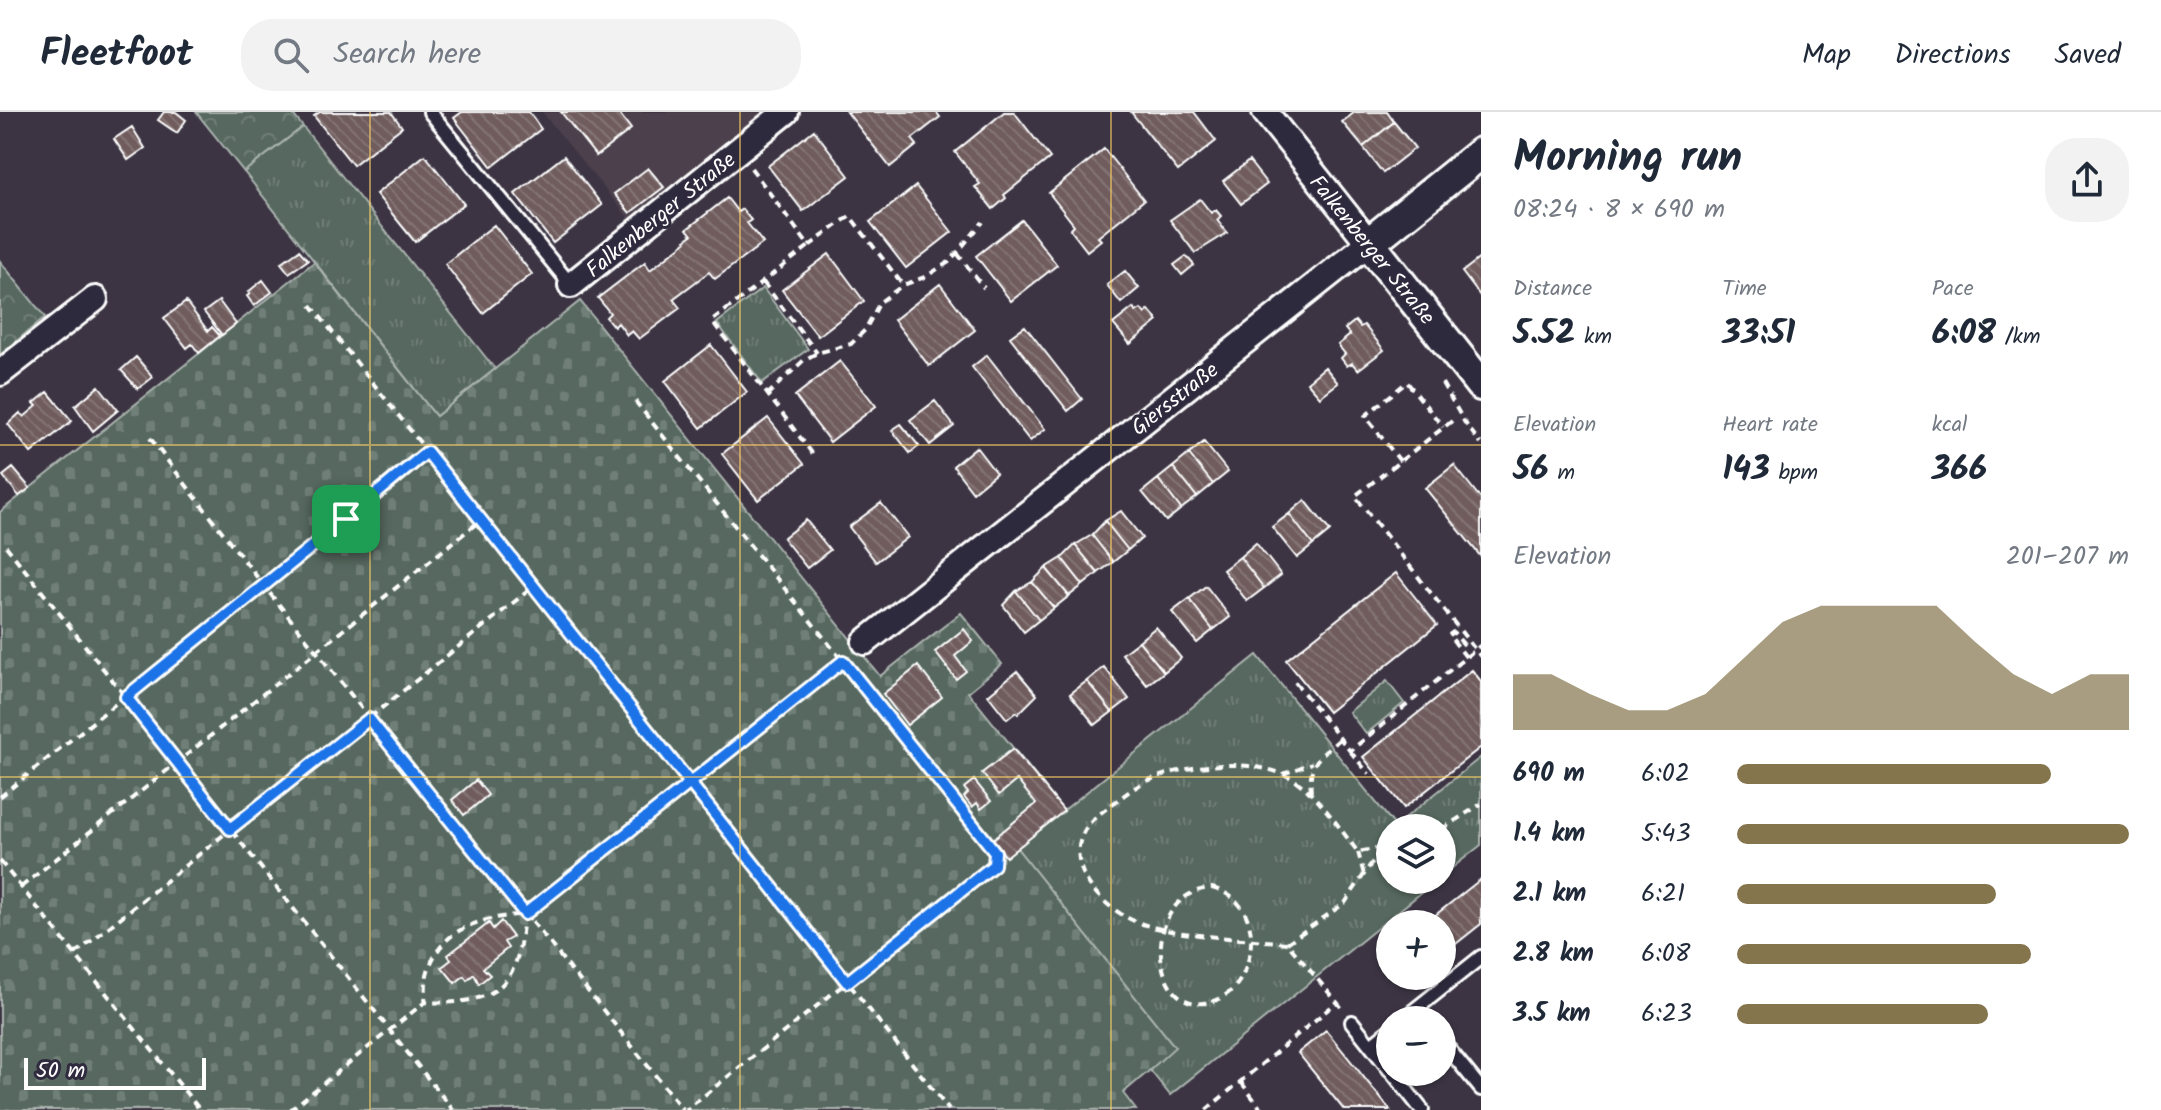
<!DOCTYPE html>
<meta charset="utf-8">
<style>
body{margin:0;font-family:Kalam,sans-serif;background:#f2f2f3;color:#1f2937;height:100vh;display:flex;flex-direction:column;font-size:30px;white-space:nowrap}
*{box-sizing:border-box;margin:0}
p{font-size:26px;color:#747a83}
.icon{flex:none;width:44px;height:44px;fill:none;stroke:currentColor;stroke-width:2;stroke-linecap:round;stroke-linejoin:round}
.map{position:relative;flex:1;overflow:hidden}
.panel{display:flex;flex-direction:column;background:#fff;width:680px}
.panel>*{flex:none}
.controls{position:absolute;left:1376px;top:702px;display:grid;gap:16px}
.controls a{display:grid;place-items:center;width:80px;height:80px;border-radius:50%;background:#fff;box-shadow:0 2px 6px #0004;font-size:40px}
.scale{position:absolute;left:24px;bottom:20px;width:182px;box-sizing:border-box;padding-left:8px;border:4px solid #fff;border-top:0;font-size:22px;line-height:28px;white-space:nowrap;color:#fff;-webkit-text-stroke:6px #2f2a3d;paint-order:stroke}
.pin{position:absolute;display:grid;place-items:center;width:68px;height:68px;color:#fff;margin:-34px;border-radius:16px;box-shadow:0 4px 12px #0006}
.round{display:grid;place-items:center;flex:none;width:84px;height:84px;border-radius:32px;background:#f2f2f3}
.headline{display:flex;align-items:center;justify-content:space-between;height:136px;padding:0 32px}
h1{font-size:44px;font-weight:700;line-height:60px}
.stats{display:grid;grid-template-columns:repeat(3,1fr);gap:12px;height:136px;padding:8px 32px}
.stats div{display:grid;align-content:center}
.stats b{font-size:34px;font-weight:700}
.stats small{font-size:22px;font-weight:400}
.stats p{font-size:22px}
.chart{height:224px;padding:16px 32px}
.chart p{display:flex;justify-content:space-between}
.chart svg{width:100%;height:144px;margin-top:8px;fill:#84754c;opacity:.7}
ul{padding:0 32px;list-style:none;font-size:26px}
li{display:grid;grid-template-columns:128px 96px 1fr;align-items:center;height:60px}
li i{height:20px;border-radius:10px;background:#84754c}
header{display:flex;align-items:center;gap:48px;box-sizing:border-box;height:112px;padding:0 40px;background:#fff;border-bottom:2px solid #e0e1e3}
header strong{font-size:38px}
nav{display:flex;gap:44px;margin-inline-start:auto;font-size:28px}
.search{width:560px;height:72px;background:#f2f2f3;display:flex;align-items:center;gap:20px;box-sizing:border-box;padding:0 28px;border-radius:32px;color:#747a83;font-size:30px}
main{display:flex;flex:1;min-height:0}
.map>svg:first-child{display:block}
.built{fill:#4b404b}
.forest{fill:url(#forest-crowns);stroke:#abb4af;stroke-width:2}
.cemetery{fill:url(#cemetery-stones);stroke:#abb4af;stroke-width:2}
.park{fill:url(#park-tufts);stroke:#abb4af;stroke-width:2}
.building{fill:url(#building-back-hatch);stroke:#fff;stroke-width:2}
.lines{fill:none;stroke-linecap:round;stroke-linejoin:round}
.service-casing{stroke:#fff;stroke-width:18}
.minor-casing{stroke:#fff;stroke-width:30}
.tertiary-casing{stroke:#fff;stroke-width:36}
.path{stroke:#fff;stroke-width:4;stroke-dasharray:8 6;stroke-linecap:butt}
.service{stroke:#2f2a3d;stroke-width:12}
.minor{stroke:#2f2a3d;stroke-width:24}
.tertiary{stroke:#2f2a3d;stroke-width:30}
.route-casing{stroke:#fff;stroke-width:16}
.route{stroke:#1a73e8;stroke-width:10}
.grid{fill:none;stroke:#ffd166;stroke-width:2;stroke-opacity:0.55}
.labels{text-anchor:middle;stroke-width:6;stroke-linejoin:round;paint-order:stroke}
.street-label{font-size:22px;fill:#fff;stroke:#2f2a3d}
</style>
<header>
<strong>Fleetfoot</strong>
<div class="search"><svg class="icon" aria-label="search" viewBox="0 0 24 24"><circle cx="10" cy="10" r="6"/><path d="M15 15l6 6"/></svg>Search here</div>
<nav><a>Map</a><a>Directions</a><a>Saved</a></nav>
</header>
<main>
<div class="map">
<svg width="1481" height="998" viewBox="0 0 1481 998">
<defs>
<pattern id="forest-crowns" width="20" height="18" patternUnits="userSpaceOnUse" patternTransform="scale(2)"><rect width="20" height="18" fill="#57685f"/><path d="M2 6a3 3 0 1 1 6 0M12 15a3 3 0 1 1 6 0" fill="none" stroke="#707f77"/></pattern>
<pattern id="cemetery-stones" width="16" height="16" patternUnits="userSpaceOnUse" patternTransform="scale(2)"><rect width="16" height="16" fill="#57685f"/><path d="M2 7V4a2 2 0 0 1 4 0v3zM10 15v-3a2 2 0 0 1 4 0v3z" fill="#707f77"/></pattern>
<pattern id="park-tufts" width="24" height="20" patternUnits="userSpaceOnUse" patternTransform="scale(2)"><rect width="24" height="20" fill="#57685f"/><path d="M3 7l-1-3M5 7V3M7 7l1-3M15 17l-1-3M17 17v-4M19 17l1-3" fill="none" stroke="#707f77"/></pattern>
<pattern id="building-back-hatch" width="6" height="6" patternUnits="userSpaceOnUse" patternTransform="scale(2)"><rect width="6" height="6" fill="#6f5b5d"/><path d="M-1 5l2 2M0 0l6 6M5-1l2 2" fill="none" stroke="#857475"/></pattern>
</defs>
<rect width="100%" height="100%" fill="#3c3443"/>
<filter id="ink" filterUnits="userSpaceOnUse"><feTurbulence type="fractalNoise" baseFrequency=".0125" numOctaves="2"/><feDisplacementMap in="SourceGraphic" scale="16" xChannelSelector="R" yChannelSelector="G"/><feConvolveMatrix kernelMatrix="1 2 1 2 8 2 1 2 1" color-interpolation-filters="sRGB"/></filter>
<g filter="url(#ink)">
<path class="built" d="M542 0H763L629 107Z"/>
<path class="forest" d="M196 0H291L303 15 244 60Z
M0 149 45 205 0 243Z"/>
<path class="cemetery" d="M314 150 436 304 580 189 880 564 961 501 1002 552 968 580 1064 699 1017 736 1176 936 1123 981 1136 998H0V400Z"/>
<path class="park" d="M303 15 495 257 436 304 244 60Z
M763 176 808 237 762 271 717 211Z
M1257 543 1395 714 1481 645V733L1442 764V716H1390V768H1437L1170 983 1150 958 1175 935 1017 736Z
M1387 569 1404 591 1366 622 1349 600Z"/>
<path class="building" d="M164 0H176L186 8 177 21 158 8Z
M320 0H391L402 15 353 53 314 4Z
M462 0H529L541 17 492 55 454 6Z
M561 0H618L631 17 596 44Z
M847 0H936L940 5 912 27 917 33 890 55Z
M1004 0H1014L1050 46 1004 83 1006 86 993 97 975 75 980 72 955 40Z
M1131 0H1194L1216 29 1178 59Z
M1355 0H1387L1394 10 1363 35 1342 10Z
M1394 10 1415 36 1383 61 1363 35Z
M132 15 145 36 128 48 114 27Z
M814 18 849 64 803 99 768 54Z
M1104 37 1144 88 1098 125 1101 128 1087 139 1070 117 1074 113 1049 81Z
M425 43 464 92 415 130 376 82Z
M564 44 602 93 553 131 515 82Z
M1249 49 1267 72 1241 92 1223 69Z
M648 56 664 75 630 101 614 82Z
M916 74 952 120 906 156 870 110Z
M727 86 738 100 742 97 751 108 747 111 763 131 715 167 709 160 673 187 680 196 639 227 632 219 627 223 618 211 614 215 606 205 610 201 598 186 645 150 650 158 686 130 685 128 692 123 687 117Z
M1200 87 1211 101 1216 98 1221 104 1217 108 1227 121 1195 141 1170 108Z
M1022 108 1057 153 1011 189 976 144Z
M494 113 532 162 483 201 445 152Z
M299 138 308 148 289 161 281 151Z
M829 142 864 189 818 224 782 178Z
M1186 144 1194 153 1182 163 1174 153Z
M1481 145V185L1462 160Z
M1125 159 1139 176 1121 191 1107 173Z
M263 168 272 180 254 194 247 184 250 182 248 180Z
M940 172 975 218 929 254 894 208Z
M219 189 236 212 222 223 204 200Z
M186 190 208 219 212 215 220 224 199 241 192 232 187 236 164 206Z
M1133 196 1136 200 1141 197 1145 202 1149 198 1158 209 1130 232 1113 212Z
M1355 209 1360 215 1364 213 1384 238 1358 258 1352 251 1347 254 1341 246 1345 242 1338 233 1350 223 1345 217Z
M1025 214 1082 287 1068 299 1010 225Z
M711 233 747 280 701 316 665 269Z
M987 243 1045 317 1030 329 972 255Z
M136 245 153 265 138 277 121 258Z
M840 249 876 294 830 330 795 284Z
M1325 255 1338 271 1320 285 1307 270Z
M99 274 118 298 93 319 75 294Z
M48 280 72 309 31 341 8 312 20 301 24 305 37 294 34 291Z
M935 289 954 314 930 333 910 308Z
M768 306 804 352 758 388 722 342Z
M901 312 919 334 910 341 892 318Z
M1204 330 1228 360 1213 372 1189 342Z
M976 335 996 361 973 380 953 354Z
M1189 342 1213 372 1197 385 1173 355Z
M1454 353 1481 387V445L1425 376Z
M1173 355 1197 385 1181 397 1158 367Z
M13 356 30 376 19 384 3 364Z
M1158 367 1181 397 1166 409 1142 380Z
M1305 388 1330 419 1313 433 1289 402Z
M881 391 908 425 876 450 849 415Z
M1121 399 1142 426 1128 438 1105 409Z
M1289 402 1313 433 1297 446 1272 415Z
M806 408 830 438 807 456 783 426Z
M1105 409 1128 438 1113 450 1092 423Z
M1092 423 1113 450 1098 461 1075 433Z
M1256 431 1281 463 1264 476 1240 445Z
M1075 433 1098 461 1083 473 1062 446Z
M1240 445 1264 476 1247 489 1223 458Z
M1062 446 1083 473 1069 484 1046 456Z
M1046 456 1069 484 1054 496 1032 470Z
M1396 461 1437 513 1328 600 1286 548Z
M1032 470 1054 496 1039 508 1016 479Z
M1206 474 1230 505 1213 518 1189 487Z
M1016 479 1039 508 1024 520 1003 493Z
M1189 487 1213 518 1197 531 1172 500Z
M1156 515 1181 546 1164 560 1139 529Z
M964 517 973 529 955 544 966 559 956 567 935 540Z
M1139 529 1164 560 1147 573 1122 542Z
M918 554 942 585 907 613 883 582Z
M1104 555 1129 587 1112 600 1087 569Z
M1472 558 1481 569V635L1404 696 1363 645Z
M1017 559 1037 583 1018 602 1016 600 1007 607 988 583Z
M1087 569 1112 600 1095 613 1070 582Z
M1013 637 1064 699 1006 745 992 728 1036 692 1017 668 999 683 982 661Z
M476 668 488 683 464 703 452 688Z
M974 668 991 689 981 697 977 691 972 695 964 685 968 681 964 676Z
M1481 767V812L1442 843V812H1424Z
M501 809 513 825 504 830 508 836 483 856 490 863 479 872 474 862 467 868 464 864 455 871 442 855 451 848 448 843 489 811 493 817Z
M1326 918 1390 998H1344L1298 941Z"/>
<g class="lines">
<defs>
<path id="service" d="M430 0 571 173
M1402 908 1481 845
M1352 910 1390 958
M1442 929 1481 977
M1371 933 1390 918
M1392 960 1422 998"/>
<path id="minor" d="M571 173 786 0
M0 261 95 187
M865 530 1369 131 1265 0"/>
<path id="tertiary" d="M1481 41 1369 131 1481 273"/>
</defs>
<use href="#service" class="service-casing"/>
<use href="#minor" class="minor-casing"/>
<use href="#tertiary" class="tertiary-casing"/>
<path class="path" d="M751 56 809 134 712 209 815 345
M809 134 850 104 903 173 925 165 949 150 983 110
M957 141 984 176
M763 170 817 241
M311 193 949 998
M1442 271 1465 311 1481 332
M767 283 804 248 817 241 851 232 865 218 880 190 903 173
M635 289 995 740 994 753 686 998
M1452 309 1355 384 1481 545
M150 326 264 474 683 998
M1400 349 1365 304 1407 270 1443 315
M6 434 453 998
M1466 545 1449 523 1453 520 1466 535 1471 531
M1295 570 1350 639 1481 533
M1350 639 1369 662
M1283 662 1312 651
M1311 680C1308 650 1319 645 1340 627
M0 685 427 340
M1442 717 1481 692
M1358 740 1364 763
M0 749 200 998
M21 775 481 408
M1212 776C1251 786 1259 826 1244 860 1239 873 1228 884 1214 889 1148 910 1139 780 1212 776Z
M525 802 845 547
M1287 831 1345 791 1381 737
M75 842 534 474
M1341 895 1287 831C1244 826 1162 825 1126 805 1094 787 1062 749 1088 713 1094 705 1104 699 1111 693 1123 684 1138 672 1152 667 1191 652 1243 647 1283 662 1312 673 1339 716 1358 740L1390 734
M1241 970 1262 998
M290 998 425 890C462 892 505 890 517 846 521 832 522 817 525 802 484 806 443 813 428 859 425 868 426 881 425 890
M1206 998 1337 890"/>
<use href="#service" class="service"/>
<use href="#minor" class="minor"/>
<use href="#tertiary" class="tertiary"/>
</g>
</g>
<g class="lines" filter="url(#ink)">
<defs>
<path id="route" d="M346 407 126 585 230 717 369 607 525 802 690 671 847 870 994 753 995 740 843 549 690 671 427 340 346 407"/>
</defs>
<use href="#route" class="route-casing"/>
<use href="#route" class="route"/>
</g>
<path class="grid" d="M370 0V998M740 0V998M1111 0V998M0 333H1481M0 665H1481"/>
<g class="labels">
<g class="street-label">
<text transform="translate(660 102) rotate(-39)" y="8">Falkenberger Straße</text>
<text transform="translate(1373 137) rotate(51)" y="8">Falkenberger Straße</text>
<text transform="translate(1174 286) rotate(-38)" y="8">Giersstraße</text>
</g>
</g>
</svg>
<div class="controls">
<a><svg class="icon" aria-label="layers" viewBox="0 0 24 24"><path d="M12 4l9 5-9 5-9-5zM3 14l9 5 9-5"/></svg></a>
<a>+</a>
<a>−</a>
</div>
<div class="scale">50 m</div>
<div class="pin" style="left:346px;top:407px;background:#1e9e55"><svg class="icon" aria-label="arrive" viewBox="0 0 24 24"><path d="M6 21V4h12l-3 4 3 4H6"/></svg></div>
</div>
<section class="panel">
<div class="headline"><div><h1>Morning run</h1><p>08:24 · 8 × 690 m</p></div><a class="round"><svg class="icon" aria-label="share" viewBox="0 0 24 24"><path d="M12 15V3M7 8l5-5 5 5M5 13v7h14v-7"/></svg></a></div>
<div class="stats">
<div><p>Distance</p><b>5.52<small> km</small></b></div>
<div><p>Time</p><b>33:51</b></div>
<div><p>Pace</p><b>6:08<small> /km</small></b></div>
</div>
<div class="stats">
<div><p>Elevation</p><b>56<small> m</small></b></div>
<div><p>Heart rate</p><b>143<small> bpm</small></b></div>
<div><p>kcal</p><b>366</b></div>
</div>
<div class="chart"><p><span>Elevation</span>201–207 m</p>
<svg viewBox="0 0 160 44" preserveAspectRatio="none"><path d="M0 44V27L10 27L20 33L30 38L40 38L50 33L60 22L70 11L80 6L90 6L100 6L110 6L120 17L130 27L140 33L150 27L160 27V44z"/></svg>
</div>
<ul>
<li><b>690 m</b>6:02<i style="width:80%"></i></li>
<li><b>1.4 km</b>5:43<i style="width:100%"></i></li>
<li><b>2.1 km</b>6:21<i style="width:66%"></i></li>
<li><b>2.8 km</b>6:08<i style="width:75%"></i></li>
<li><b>3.5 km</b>6:23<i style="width:64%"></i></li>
</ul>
</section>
</main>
